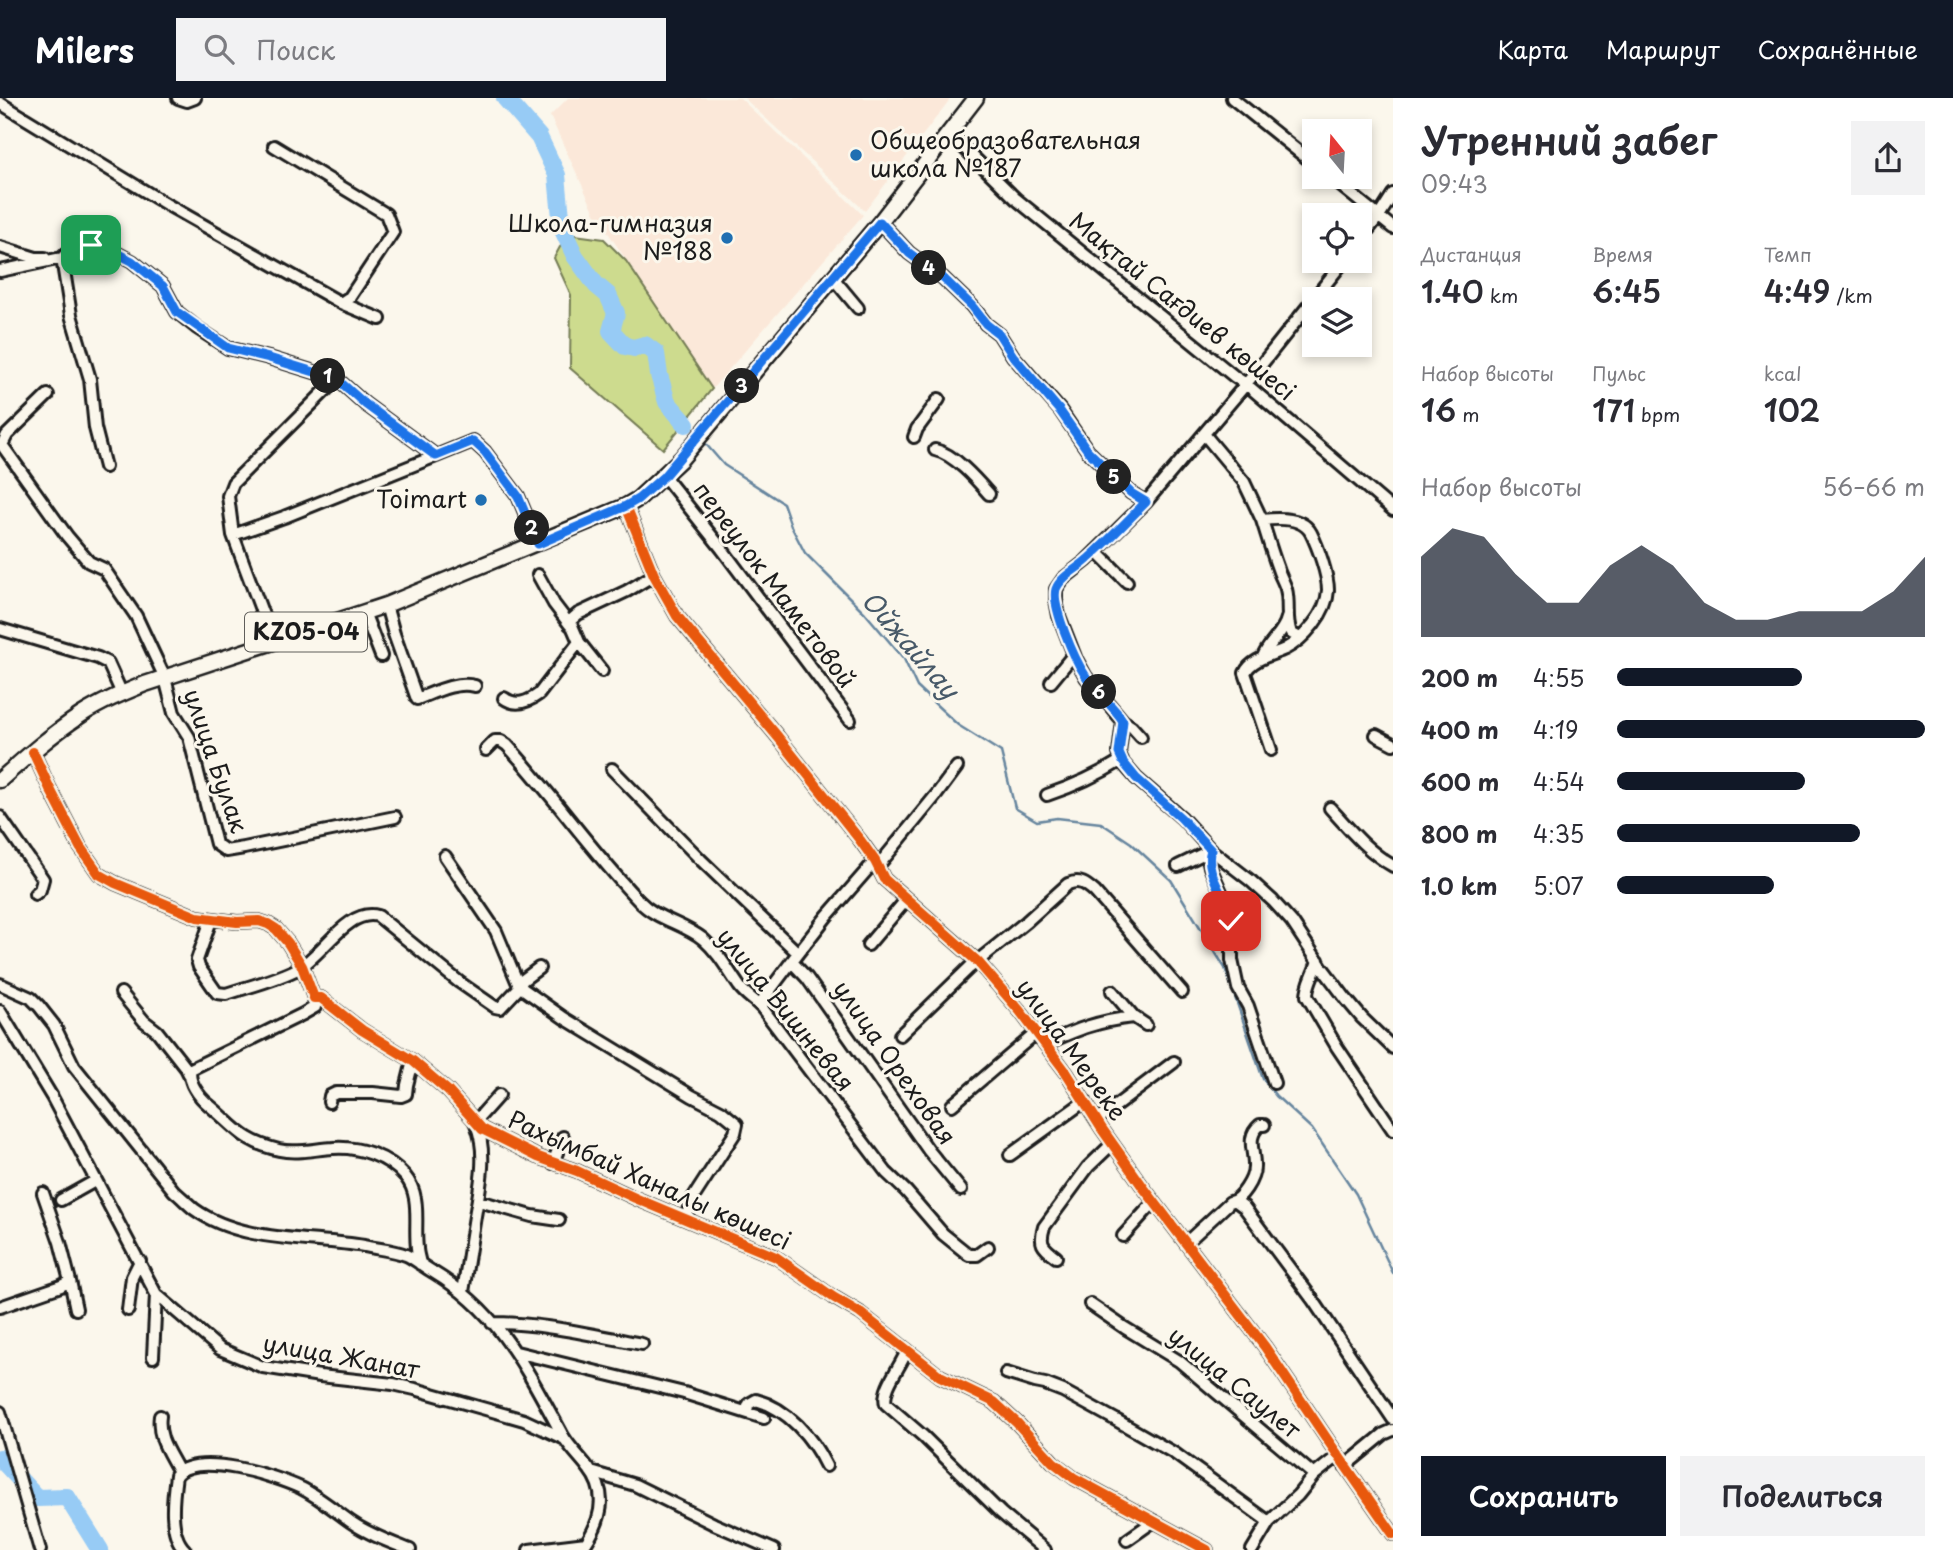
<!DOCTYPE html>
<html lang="ru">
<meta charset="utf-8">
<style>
body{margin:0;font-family:"Playpen Sans",sans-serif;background:#f2f2f3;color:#2b2b33;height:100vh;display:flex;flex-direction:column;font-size:26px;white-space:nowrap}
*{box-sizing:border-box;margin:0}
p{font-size:23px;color:#7c7c81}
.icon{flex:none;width:38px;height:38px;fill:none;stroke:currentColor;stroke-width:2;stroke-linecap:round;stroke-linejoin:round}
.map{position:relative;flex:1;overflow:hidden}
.sheet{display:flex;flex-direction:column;background:#fff;width:560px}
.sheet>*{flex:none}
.needle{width:46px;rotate:342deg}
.tools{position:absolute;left:1302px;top:21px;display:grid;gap:14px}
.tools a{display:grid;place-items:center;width:70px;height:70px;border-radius:0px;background:#fff;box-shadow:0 4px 10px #0003;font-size:35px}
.pin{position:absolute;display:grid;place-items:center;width:60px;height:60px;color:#fff;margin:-30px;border-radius:14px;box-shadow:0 4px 10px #0006}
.km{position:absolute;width:35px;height:35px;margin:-18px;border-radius:50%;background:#222;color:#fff;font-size:19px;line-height:35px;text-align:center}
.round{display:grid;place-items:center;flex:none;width:74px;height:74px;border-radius:0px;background:#f2f2f3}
.summary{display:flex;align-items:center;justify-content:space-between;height:119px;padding:0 28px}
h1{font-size:38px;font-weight:600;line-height:52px}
.metrics{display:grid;grid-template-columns:repeat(3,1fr);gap:10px;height:119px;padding:7px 28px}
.metrics div{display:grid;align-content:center}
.metrics b{font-size:30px;font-weight:600}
.metrics small{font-size:19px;font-weight:400}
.metrics p{font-size:19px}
.chart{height:196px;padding:14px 28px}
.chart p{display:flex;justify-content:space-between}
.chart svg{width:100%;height:126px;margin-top:7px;fill:#111827;opacity:.7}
.primary-button{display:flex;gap:14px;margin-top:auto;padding:14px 28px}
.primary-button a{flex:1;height:80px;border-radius:0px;background:#111827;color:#fff;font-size:28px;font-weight:600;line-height:80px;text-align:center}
.primary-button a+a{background:#f2f2f3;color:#2b2b33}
ul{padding:0 28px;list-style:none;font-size:23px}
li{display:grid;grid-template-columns:112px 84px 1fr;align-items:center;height:52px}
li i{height:18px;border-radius:9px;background:#111827}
header{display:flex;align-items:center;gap:42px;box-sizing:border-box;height:98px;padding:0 35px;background:#111827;color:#fff}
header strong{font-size:33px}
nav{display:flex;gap:38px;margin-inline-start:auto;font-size:24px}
.search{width:490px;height:63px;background:#f2f2f3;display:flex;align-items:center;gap:18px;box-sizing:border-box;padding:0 24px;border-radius:0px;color:#7c7c81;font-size:26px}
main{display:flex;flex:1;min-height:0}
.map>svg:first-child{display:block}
.built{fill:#fbe8d9}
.green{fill:#cddb8e;stroke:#747c55;stroke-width:2}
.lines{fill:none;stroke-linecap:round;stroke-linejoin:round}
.stream{stroke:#66859e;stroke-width:2.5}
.river{stroke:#97cbf5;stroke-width:18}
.minor-casing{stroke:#1c1c1c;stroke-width:16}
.major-casing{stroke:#1c1c1c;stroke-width:19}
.minor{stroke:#fbf7ec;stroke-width:10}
.major{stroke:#fbf7ec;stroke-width:14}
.cycleway-casing{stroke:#fbf7ec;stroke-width:15}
.cycleway{stroke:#e8590c;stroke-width:10}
.route-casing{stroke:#fff;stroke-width:14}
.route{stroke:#1a73e8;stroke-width:9}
.poi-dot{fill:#1f6fb2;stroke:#fbf7ec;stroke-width:2.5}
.labels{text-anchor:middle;stroke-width:6;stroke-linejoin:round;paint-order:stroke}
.shield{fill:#fbf7ec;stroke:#5f5e5a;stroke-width:2}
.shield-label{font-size:23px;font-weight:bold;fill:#1c1c1c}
.poi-label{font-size:24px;fill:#1c1c1c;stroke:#fbf7ec;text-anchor:end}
.street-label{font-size:24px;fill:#1c1c1c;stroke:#fbf7ec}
.water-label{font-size:26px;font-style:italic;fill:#475968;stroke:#fbf7ec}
</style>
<header>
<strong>Milers</strong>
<div class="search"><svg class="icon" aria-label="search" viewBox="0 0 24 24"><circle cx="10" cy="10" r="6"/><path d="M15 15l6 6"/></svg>Поиск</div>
<nav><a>Карта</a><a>Маршрут</a><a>Сохранённые</a></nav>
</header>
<main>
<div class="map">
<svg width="1393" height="1452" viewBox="0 0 1393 1452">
<rect width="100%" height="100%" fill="#fbf7ec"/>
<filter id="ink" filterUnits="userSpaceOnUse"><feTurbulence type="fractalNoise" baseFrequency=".0143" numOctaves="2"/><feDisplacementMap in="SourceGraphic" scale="14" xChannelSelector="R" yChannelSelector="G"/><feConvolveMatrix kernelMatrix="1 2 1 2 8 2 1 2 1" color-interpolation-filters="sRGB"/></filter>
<g filter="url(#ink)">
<path class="built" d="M568 0H740L863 117 712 291 595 115 550 18Z
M744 0H951L865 113Z"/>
<path class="green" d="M575 137 604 141 626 163 712 291 663 351 570 270 571 197 554 160 560 149Z"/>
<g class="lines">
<path class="stream" d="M705 345 724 367 783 405 791 428 805 455 865 515 904 561 917 589 958 627 1001 654 1015 710 1037 723 1057 720 1101 725 1131 745 1171 782 1225 870 1263 981 1276 998 1312 1031 1356 1096 1393 1175"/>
<path class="river" d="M505 0 539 39 557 77 562 130 575 158 596 187 608 197 616 215 611 233 625 248 634 250 645 247 656 255 659 277 667 304 686 326
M0 1360 37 1400 67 1399 100 1452"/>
<defs>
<path id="minor" d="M178 0 187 3 195 0
M1232 0 1314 66
M0 5 166 106 341 205 380 221
M948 34 1016 101 1235 279 1246 286 1393 412
M274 48 386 116 393 134 350 199 341 205
M1330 79 1393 130
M880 124 909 155 943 180 972 208 986 226 999 236 1013 258 1060 312 1088 353 1131 395 1146 404
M1360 142 1379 118 1393 96
M0 149 36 160H45
M62 160 71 217 90 281 95 330 105 369
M1344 163 1246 286 1146 404 1086 463 1063 481 1056 491V502L1059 518 1075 559 1086 579 1123 623 1119 655 1123 665 1136 680 1182 720 1211 752 1251 783 1273 803 1292 824 1321 868 1346 901 1362 920 1393 950
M0 173 62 160 67 155 81 149 91 147 105 149 132 163 163 188 177 214 197 230 228 250 269 260 337 281 365 306 436 358 473 343 485 354 518 398 538 446
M833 180 858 210
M48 297 7 337 2 347 67 438 89 464 104 471 136 518 165 580 174 615 189 639 216 746 226 753 244 750 395 719
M1204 336 1244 384 1262 422C1278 420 1303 419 1311 435 1318 449 1328 477 1328 492 1327 515 1304 541 1285 551 1272 557 1251 561 1245 575L1271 652
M914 339 917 331 939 301
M935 352C954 356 976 381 989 396
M664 378 722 451 850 622
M626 408 654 477 677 518 778 639 860 742 875 763 884 781 978 864 1020 913 1066 974 1102 1031 1143 1089 1265 1249 1331 1347 1393 1436
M1262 422C1267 438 1272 455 1278 471 1280 478 1284 484 1286 491 1290 506 1285 520 1291 535L1300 540
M233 437 228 398 233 385 337 281
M1096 453 1127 484
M538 477 554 506 570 527
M386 507 394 536 417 601C435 594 456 583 475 588
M364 514 381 558
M0 531 98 560 108 565 122 596
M272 545 269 533 233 437 284 419 436 358
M1263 559C1268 545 1284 535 1287 520
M602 573 579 544 570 523 578 516 627 493 654 477
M1051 584 1074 556
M504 600C516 609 528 604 539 596L579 544
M1123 623 1132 629 1141 639
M1376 637 1393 646
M486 652 495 643H501L507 647C553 697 592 754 639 803 657 822 683 825 703 841 719 855 727 871 739 888 745 897 755 902 762 910L886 1074 906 1093 943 1136 969 1157H977L988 1149
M33 654 50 691 80 749 99 776 115 785 197 819 237 824 259 823 268 826 276 831 288 845 302 868 314 900H321L362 932 413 963 448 993 482 1031 538 1059 577 1073 635 1100 776 1159 833 1199 860 1215 940 1278 994 1304 1017 1325 1053 1364 1074 1380 1207 1452
M612 671 701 762 798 855
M1047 697C1074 688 1098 677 1122 662
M1330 710C1349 731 1368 754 1393 768
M0 719 43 781 40 792 35 796
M1211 752 1208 759 1210 769 1229 812 1232 823V862L1238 890 1248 908 1274 985
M445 758 496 833 519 888 564 920 692 998 721 1013 737 1026 735 1035 691 1103 686 1121
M878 768 937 696 957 669
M1178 768 1211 752
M211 822 197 862 199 869 217 895 226 896C250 888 277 882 299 870 323 856 348 810 378 818L459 884 495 909 500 910 517 892 523 882 539 870
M868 847 906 802
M1318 862C1315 875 1307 885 1307 898L1337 949 1393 1032
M792 864 807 880 929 1053 961 1092
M0 886 31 900 39 908 54 927 74 968 174 1093C181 1099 187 1105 194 1111 241 1145 309 1139 364 1148 377 1151 393 1152 406 1157 415 1161 424 1169 433 1174 501 1215 526 1271 563 1338 570 1350 581 1360 589 1371 608 1395 602 1421 586 1445L529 1452
M1112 893 1134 919
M121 895 144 923 157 933 186 970 189 976
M314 900 315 909 303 916 191 971C187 983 199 999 209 1007 236 1029 241 1043 279 1052 297 1056 315 1051 333 1050 358 1048 388 1058 405 1078 422 1098 414 1126 417 1150 417 1155 419 1160 420 1166
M762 910 764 900 798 855 827 818 875 763
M0 913 52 999 156 1196 220 1251 263 1269 320 1278 393 1286 415 1291 524 1322 565 1341
M900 937 969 870 1026 824 1068 786C1080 781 1086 786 1095 794L1182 894
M1045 946C1078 931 1098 923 1134 919L1146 927
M329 1004 330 998 336 995H373L401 998 406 996 407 987 413 963
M952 1007 1036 935
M1097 1022 1174 964
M475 1024 499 997
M1010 1057 1085 1003
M553 1065 563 1039
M61 1102 95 1083
M479 1103 532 1118 559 1122
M1236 1103 1244 1109 1313 1202 1393 1321
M1123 1138 1154 1104
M1187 1144 1230 1104C1241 1102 1254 1081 1254 1069 1255 1053 1245 1040 1260 1027H1264
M1056 1159C1042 1149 1039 1145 1044 1129L1088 1069 1112 1046
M70 1183 76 1211
M463 1194C467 1168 471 1143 475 1118 480 1089 488 1054 476 1026
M1090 1206 1125 1230 1179 1263 1314 1377
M0 1209 61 1188 70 1183 60 1144 43 1095
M128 1212 132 1179 140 1163
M492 1225C543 1225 592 1237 642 1246
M907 1252C902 1267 881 1291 886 1306L923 1338 1001 1415 1045 1452
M516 1254 684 1295 764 1320
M153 1259 156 1196
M1006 1275 1035 1284 1045 1286 1063 1293 1116 1322 1174 1355 1269 1424
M0 1314 40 1452
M746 1314 749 1306 756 1302C788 1311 812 1339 826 1368
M160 1318C157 1340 169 1354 179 1374
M1345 1368 1384 1336 1393 1332
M591 1374 635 1387 714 1426 774 1452
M1127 1442 1154 1423
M185 1452C168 1436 173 1399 176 1377 198 1353 275 1378 301 1390 319 1399 334 1412 351 1424 368 1436 390 1444 410 1452
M1252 1452 1269 1424 1298 1397 1314 1377 1338 1358"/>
<path id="major" d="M0 682C26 659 52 636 81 617 101 604 123 595 145 586L386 507 626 408 638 401 681 361 880 124 976 0"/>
</defs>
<use href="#minor" class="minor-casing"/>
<use href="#major" class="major-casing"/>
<use href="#minor" class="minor"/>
<use href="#major" class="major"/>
<defs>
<path id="cycleway" d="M626 408 654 477 677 518 778 639 860 742 875 763 884 781 978 864 1020 913 1066 974 1102 1031 1143 1089 1265 1249 1331 1347 1393 1436
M33 654 50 691 80 749 99 776 115 785 197 819 237 824 259 823 268 826 276 831 288 845 302 868 314 900H321L362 932 413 963 448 993 482 1031 538 1059 577 1073 635 1100 776 1159 833 1199 860 1215 940 1278 994 1304 1017 1325 1053 1364 1074 1380 1207 1452"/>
</defs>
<use href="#cycleway" class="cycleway-casing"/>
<use href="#cycleway" class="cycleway"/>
</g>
</g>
<g class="lines" filter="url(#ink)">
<defs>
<path id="route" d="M91 147 105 149 132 163 163 188 177 214 228 250 269 260 337 281 365 306 436 358 473 343 485 354 518 398 538 446 626 408 638 401 664 378 880 124 909 155 943 180 972 208 986 226 999 236 1013 258 1060 313 1088 353 1131 395 1146 404C1127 423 1108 443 1088 461 1079 470 1061 478 1056 491 1051 508 1075 562 1085 577 1095 594 1112 606 1123 623L1119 655 1123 664 1136 680 1181 720 1211 752C1203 773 1228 802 1231 823"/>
</defs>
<use href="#route" class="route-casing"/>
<use href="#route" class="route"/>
</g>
<g class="poi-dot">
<circle cx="856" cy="57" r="7"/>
<circle cx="727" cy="140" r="7"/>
<circle cx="481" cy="402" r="7"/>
</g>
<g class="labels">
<rect class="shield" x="245" y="514.5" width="122" height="39" rx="5"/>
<g class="shield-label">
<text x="306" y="542">KZ05-04</text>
</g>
<g class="poi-label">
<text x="870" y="51" text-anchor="start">Общеобразовательная<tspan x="870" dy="28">школа №187</tspan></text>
<text x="713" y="134">Школа-гимназия<tspan x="713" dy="28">№188</tspan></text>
<text x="467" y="410">Toimart</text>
</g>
<g class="street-label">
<text transform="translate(1182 209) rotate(39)" y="8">Мақтай Сағдиев көшесі</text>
<text transform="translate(774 487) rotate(53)" y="8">переулок Маметовой</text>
<text transform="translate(215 663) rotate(71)" y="8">улица Булак</text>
<text transform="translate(785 912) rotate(51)" y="8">улица Вишневая</text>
<text transform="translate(1071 952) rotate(54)" y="8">улица Мереке</text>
<text transform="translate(894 965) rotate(55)" y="8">улица Ореховая</text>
<text transform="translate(649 1083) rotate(24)" y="8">Рахымбай Ханалы көшесі</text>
<text transform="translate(341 1259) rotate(10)" y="8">улица Жанат</text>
<text transform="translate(1234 1285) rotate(39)" y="8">улица Саулет</text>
</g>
<g class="water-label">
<text transform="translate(910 547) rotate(49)" y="9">Ойжайлау</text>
</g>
</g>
</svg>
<div class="tools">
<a><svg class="needle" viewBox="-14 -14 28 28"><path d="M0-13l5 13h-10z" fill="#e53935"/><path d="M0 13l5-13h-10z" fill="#7c7c81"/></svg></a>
<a><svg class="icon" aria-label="locate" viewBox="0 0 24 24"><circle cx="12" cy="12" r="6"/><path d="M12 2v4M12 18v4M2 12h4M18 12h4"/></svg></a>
<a><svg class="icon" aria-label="layers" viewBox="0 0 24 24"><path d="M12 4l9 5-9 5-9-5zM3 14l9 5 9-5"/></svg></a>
</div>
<div class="pin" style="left:91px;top:147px;background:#1e9e55"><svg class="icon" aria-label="arrive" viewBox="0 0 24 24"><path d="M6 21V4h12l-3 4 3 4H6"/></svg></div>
<div class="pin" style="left:1231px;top:823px;background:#d93025"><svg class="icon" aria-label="check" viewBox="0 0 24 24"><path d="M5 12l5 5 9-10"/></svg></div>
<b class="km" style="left:328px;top:278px">1</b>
<b class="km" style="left:532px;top:430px">2</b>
<b class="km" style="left:742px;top:288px">3</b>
<b class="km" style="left:929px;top:170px">4</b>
<b class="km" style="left:1114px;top:379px">5</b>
<b class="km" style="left:1099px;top:594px">6</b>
</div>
<section class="sheet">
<div class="summary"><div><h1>Утренний забег</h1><p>09:43</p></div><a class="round"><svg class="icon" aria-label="share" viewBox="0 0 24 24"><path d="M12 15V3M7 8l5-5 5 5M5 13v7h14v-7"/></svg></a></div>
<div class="metrics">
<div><p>Дистанция</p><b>1.40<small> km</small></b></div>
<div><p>Время</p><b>6:45</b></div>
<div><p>Темп</p><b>4:49<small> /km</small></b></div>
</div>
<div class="metrics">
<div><p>Набор высоты</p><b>16<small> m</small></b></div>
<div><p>Пульс</p><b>171<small> bpm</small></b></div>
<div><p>kcal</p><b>102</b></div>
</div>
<div class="chart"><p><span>Набор высоты</span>56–66 m</p>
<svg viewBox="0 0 160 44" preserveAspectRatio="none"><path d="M0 44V16L10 6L20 9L30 22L40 32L50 32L60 19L70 12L80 19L90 32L100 38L110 38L120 35L130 35L140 35L150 28L160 16V44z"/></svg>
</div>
<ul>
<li><b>200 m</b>4:55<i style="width:60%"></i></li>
<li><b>400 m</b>4:19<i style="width:100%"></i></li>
<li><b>600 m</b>4:54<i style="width:61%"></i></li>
<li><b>800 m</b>4:35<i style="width:79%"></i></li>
<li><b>1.0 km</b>5:07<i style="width:51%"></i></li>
</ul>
<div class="primary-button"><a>Сохранить</a><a>Поделиться</a></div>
</section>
</main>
